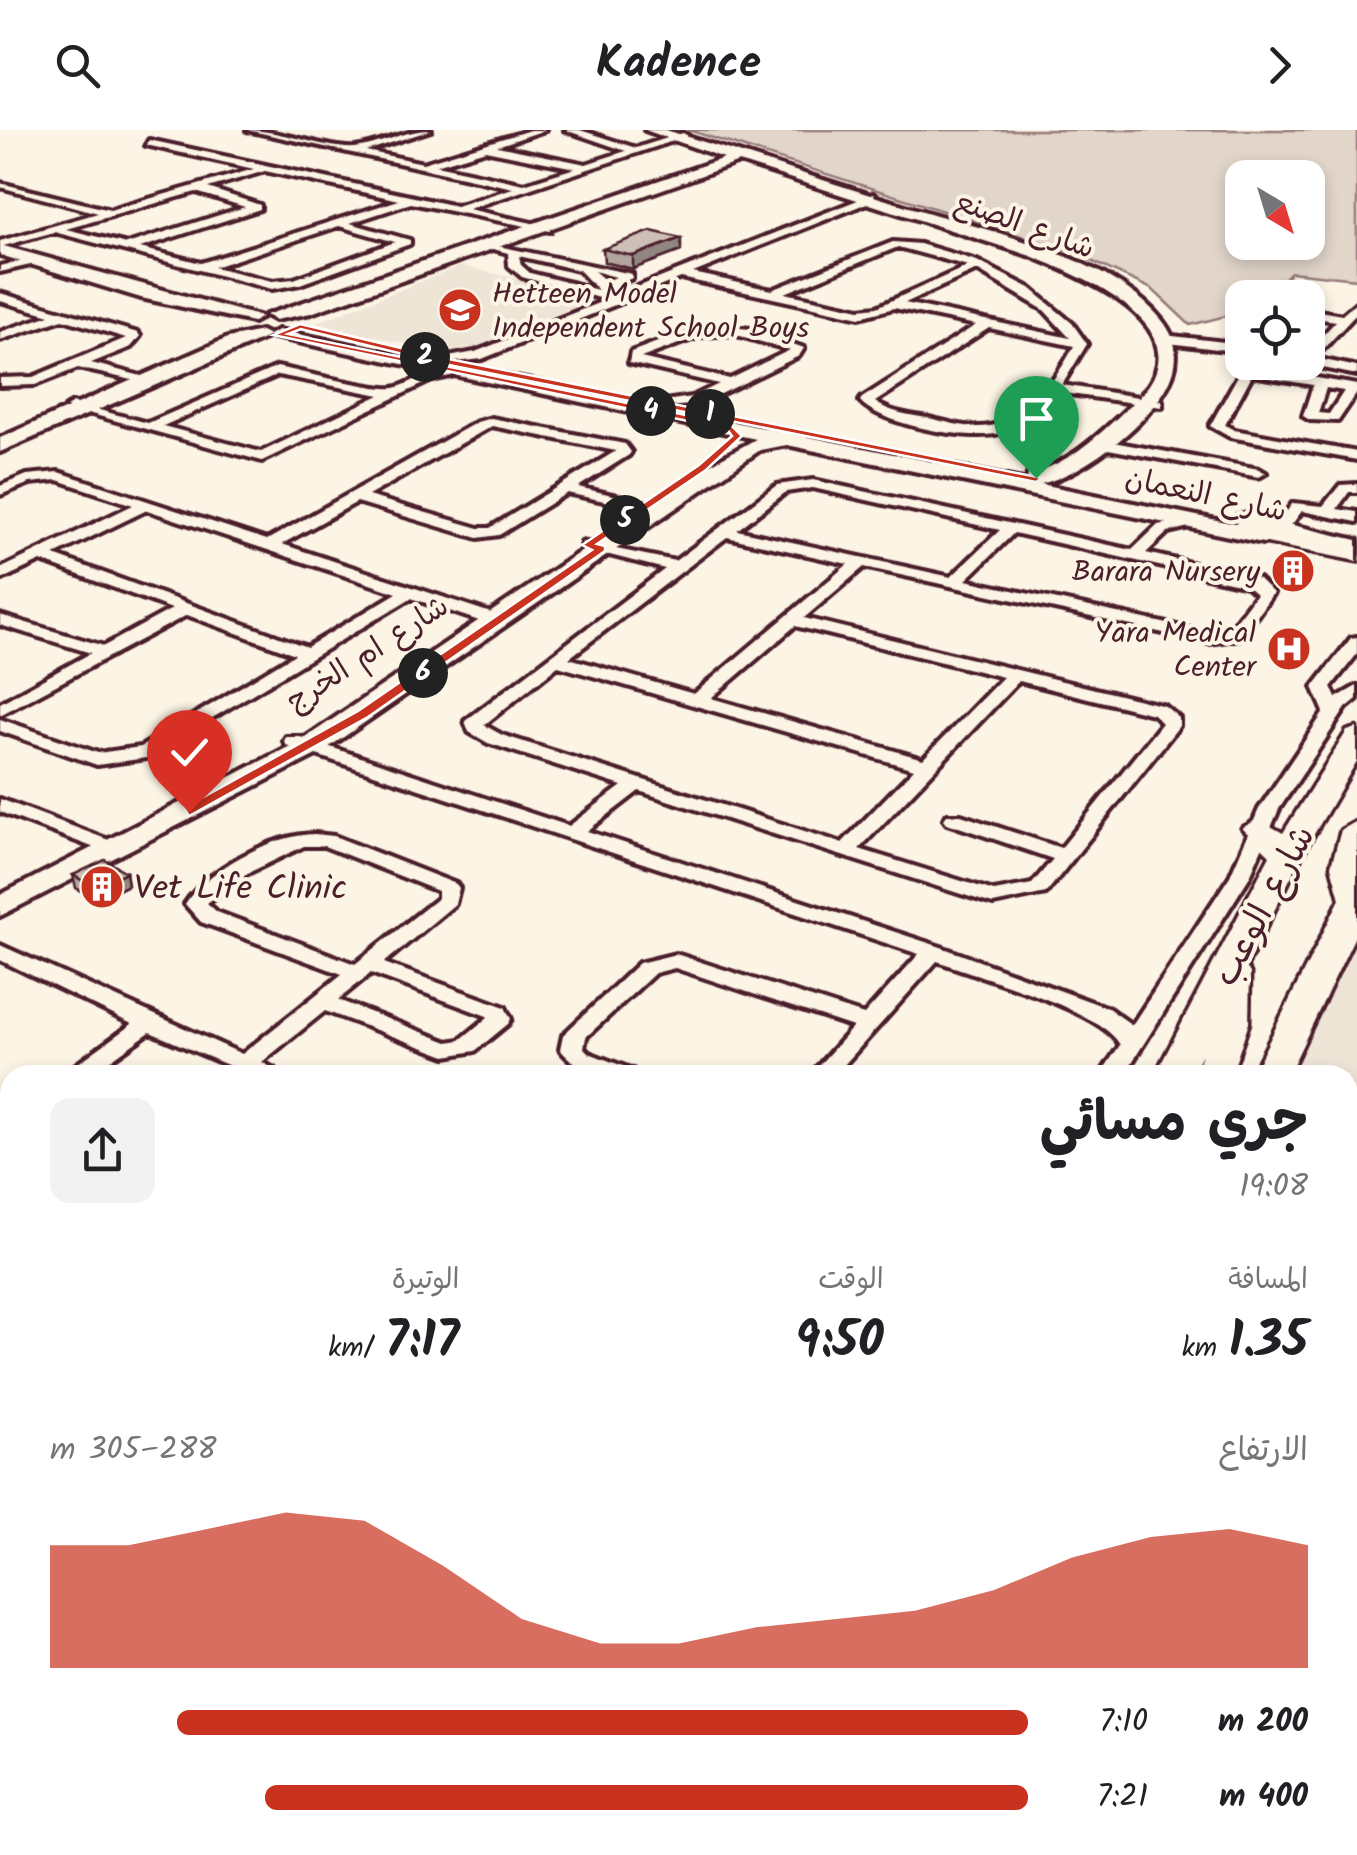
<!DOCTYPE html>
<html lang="ar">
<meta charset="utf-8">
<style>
body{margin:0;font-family:Kalam,"Playpen Sans Arabic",sans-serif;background:#f2f2f2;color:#202124;direction:rtl;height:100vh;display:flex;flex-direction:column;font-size:38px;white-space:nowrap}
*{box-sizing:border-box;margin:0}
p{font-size:32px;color:#757577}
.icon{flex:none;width:55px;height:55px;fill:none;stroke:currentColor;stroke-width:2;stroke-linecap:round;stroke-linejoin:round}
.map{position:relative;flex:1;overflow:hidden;direction:ltr}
.drawer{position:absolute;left:0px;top:935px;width:1358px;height:790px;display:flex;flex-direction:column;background:#fff;border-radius:30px 30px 0 0;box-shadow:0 5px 15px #0003;direction:rtl}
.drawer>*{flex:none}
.needle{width:65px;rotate:142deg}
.fabs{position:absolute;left:1225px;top:30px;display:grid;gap:20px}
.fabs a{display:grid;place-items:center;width:100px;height:100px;border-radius:20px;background:#fff;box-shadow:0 5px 15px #0003;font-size:50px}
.pin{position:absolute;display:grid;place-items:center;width:85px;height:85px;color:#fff;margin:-102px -42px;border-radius:50% 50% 50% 0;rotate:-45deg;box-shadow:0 0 10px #0007}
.pin .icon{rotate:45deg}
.km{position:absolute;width:50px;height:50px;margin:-25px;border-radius:50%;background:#222;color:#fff;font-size:28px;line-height:50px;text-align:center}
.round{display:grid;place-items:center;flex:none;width:105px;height:105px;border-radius:20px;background:#f2f2f2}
.head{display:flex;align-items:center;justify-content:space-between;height:170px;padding:0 50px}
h1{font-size:55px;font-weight:700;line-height:75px}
.metrics{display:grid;grid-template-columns:repeat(3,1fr);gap:15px;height:170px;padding:10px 50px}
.metrics div{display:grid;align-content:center}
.metrics b{font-size:50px;font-weight:700}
.metrics small{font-size:28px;font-weight:400}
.metrics p{font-size:28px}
.chart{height:280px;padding:20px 50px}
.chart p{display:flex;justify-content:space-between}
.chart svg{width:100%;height:180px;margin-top:10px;fill:#c8321e;opacity:.7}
ul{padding:0 50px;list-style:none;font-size:32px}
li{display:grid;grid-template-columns:160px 120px 1fr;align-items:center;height:75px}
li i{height:25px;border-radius:12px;background:#c8321e}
header{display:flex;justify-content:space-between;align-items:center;height:130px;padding:0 50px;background:#fff;font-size:45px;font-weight:700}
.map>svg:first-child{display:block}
.built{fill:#eee5d7}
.green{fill:#e2d5ca;stroke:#967a7a;stroke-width:2.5;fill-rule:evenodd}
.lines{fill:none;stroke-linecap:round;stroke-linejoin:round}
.street-casing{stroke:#4a1f2b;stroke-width:8}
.secondary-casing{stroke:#4a1f2b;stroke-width:8}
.primary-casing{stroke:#4a1f2b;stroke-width:7}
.street{fill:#fcf5e5;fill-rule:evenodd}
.secondary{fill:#fcf5e5;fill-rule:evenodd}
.primary{fill:#fcf5e5;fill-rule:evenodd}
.wall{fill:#b2a59d;stroke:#4a1f2b;stroke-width:2.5}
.shaded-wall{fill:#918680;stroke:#4a1f2b;stroke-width:2.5}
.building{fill:#cfc0b7;stroke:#4a1f2b;stroke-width:2.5}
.route{fill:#c8321e;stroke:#fff;stroke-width:2.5}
.labels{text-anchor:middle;stroke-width:8;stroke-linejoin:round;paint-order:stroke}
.far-street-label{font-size:30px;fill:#4a1f2b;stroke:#fcf5e5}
.far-poi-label{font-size:30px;fill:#4a1f2b;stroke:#fcf5e5;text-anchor:end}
.poi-label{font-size:35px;fill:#4a1f2b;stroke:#fcf5e5;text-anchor:start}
.street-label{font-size:35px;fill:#4a1f2b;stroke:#fcf5e5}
</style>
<header><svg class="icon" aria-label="forward" viewBox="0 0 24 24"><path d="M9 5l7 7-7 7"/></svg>Kadence<svg class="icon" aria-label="search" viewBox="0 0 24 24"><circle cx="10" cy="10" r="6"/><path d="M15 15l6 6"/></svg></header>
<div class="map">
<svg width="1357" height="1725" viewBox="0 0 1357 1725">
<rect width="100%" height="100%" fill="#fcf5e5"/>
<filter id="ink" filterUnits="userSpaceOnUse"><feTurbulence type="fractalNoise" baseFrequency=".01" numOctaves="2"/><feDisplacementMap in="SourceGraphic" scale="20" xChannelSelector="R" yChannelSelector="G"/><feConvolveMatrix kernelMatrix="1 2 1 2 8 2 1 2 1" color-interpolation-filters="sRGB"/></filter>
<g filter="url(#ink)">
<path class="built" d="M461 136 604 169 458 226 315 193Z
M1357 813V1421L1348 1413V945H1279Z"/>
<path class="green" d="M688 0H1357V149L1291 142 1265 167 1242 168V182L1190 195 1152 159 1072 122ZM1242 48H1308V112H1242Z
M1348 1542 1357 1549V1657L1348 1653Z
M960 1715H1059L1054 1725H955Z"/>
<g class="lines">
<defs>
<path id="street" d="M247 0C281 0 328 20 355 18 381 15 404 0 431 0L366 21 423 33 530 0H545L497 16 586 34 626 21 565 0H580L636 18 683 3 688 6 468 79 550 97V101L411 73 350 93 410 110V114L300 154 272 159 54 102 0 117V111L98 83 0 57V53L110 80 254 39 146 15 149 10 456 76 513 58ZM486 20 490 21 575 38 524 54 436 35ZM265 41 399 70 201 133 140 118 260 79V75L208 58ZM196 62 245 77 127 114 66 99ZM339 96 395 112 294 149 272 151 214 137Z
M873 64 877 69 693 143 772 160 893 112 920 114 977 131 1030 158 1072 193 1087 214 1062 255 1157 270 1162 271V277L1056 262C1041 280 1023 296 1000 303 970 311 881 295 860 271L862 268 976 195 894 178 860 187 681 148 482 229 439 234 433 230 475 222 606 170 522 147 509 136 508 123 493 119V115L632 144V148L610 158 609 163 617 165ZM898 117 968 136 877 177 860 179 785 163ZM519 126 579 140 598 160 530 143 521 135ZM977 140 1044 180 1070 208 905 173ZM594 141 616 147 606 151ZM989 198 1074 216C1058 247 1027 290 990 296 970 300 948 292 928 288 909 285 891 283 875 272Z
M35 128 39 133 0 142V136Z
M0 163 138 203 140 206 131 217 91 233 157 250 150 254 78 238 35 255 0 256V248L33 247 126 208 63 189 0 210V202L50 185 0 171Z
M1357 172V183L1315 228 1357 237V245L1303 234 1308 232V221L1336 191 1308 187V179L1342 185Z
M716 196 751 199 804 218 799 226 700 274 658 278V272L692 267 719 254 629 233 631 222 676 205ZM733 204 790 220 730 249 641 228 700 206Z
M1164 205 1242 214V222L1160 212V206Z
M1248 236 1357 255V263L1338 291 1310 290 1303 286 1313 255 1252 245 1225 295 1234 300 1357 322V330L1230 307 1210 296 1241 240ZM1326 258 1344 261 1329 284 1318 283Z
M277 237C298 241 379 261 394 258 417 253 444 227 468 242L432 250 262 331 66 277 73 273 148 293ZM278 245 380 265 261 322 163 296Z
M491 288 625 314 631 322 629 325 578 357 668 378 660 383 567 363 499 405 478 408 357 372 282 414 503 487V495H491L411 468 146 628 97 635 0 601V589L98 623 141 617 295 524 187 485 0 585V573L91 523 0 495V485L104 516 172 479 41 431 0 450V439L133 375 58 350 30 353 0 365V356L27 345 59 342 267 410 477 292ZM492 296 616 321 490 398H479L368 366ZM147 380 397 463 307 517 54 425Z
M1113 312 1259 339 1266 343 1259 347 1108 319 1106 316Z
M813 350 1132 420 1158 395 1197 386 1202 388V394L1168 402 1146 423 1259 449 1273 463 1241 508 1209 513 864 437 804 488 1165 576 1179 588V596L1046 763 993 774 986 772 639 661 587 701 941 817 1108 878 1132 895 1230 746 1259 679 1324 582 1313 557 1351 508 1357 507V524L1331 557 1336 568 1357 556V569L1346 578 1279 679 1250 746 1124 945H1100L1120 915C1102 880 977 846 937 831L835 945H810L853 897 675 838 655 843 586 907 584 918 589 923 633 940 637 945C608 945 579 944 560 919L563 905 639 833 676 824 864 885 919 824 286 615 284 611 286 607H300L569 696 622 656 488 613 469 602 465 591 665 439 582 418V412L675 431 777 355ZM813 358 1000 400 951 447 737 400 786 362ZM1014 403 1247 456 1256 464 1229 500 1209 503 966 450ZM727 407 848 434 694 564 569 528ZM795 496 1003 547 923 629 711 568ZM558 536 914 639 842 713 502 605 484 595ZM1019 551 1153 584 1162 593 1061 718 961 685H947L944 689 947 693 1053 729 1032 754 994 761 859 719Z
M1357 354V362H1349L1337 379 1357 382V392L1302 381 1286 402 1273 399 1293 373 1323 376 1340 355Z
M0 669 122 715 125 719 115 725 108 723 0 682Z
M315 704 334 706 456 754 459 758 455 774 384 833 505 877 511 889 508 894 475 921 446 926 325 881 262 932 284 945H251L150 902 90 945H62L132 894 0 830V815L242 924 342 844 201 792 185 774C209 738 272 705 315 704ZM304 716H324L438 761V768L355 834 217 782 207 773 248 743ZM371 843 487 886 488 887 460 910 448 912 338 870Z
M0 975 10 978V996L0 993Z
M10 1130V1153L0 1156V1133Z
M10 1455V1488L0 1491V1458Z
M0 1557 10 1560V1594L0 1590Z
M10 1617V1654L0 1657V1620Z
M563 1715H601L596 1725H558Z"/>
<path id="secondary" d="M645 0H666C746 25 825 51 906 76 983 100 1108 125 1161 189 1182 214 1179 240 1162 265 1137 302 1083 343 1041 354L1236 394 1237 386 1245 384 1357 410V424L1273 404 1271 411 1263 413 787 315 760 320 322 622 0 786V765L302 610 707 336 756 309 270 206 0 322V308L228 208 261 201 269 205 278 200 1027 351 1028 344C1065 335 1090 313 1118 287 1132 273 1149 261 1156 241 1176 183 1070 142 1031 126L739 32 311 183 275 190 266 185 724 28Z
M0 115 262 187 253 192 141 168 0 125Z"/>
<path id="primary" d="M1231 392 1357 417V431L1222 404 1219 399Z
M1357 598V631L1303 723 1246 837 1250 843 1249 893 1231 945H1195L1202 924 1191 945H1155L1270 725 1242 698 1258 689 1283 703 1347 601Z
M1357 691V802L1288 945H1252L1340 769 1331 736 1341 700Z
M687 1715H744L739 1725H682Z
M752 1715H809L804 1725H747Z
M817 1715H874L869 1725H812Z"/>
</defs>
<use href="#street" class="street-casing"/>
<use href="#secondary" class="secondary-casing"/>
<use href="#primary" class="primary-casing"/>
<use href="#street" class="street"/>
<use href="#secondary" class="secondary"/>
<use href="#primary" class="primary"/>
</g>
<path class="wall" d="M603 119 681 121 633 139 604 132Z
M126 742 128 755 97 771 76 758 73 745Z
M217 1715H500L494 1725H220Z"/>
<path class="shaded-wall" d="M681 108V121L633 139V126Z
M126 742 128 755 97 771 94 757Z
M478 1715H500L494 1725H472Z"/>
<path class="building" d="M651 101 681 108 633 126 603 119Z
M105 730 126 742 94 757 73 745Z
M229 1715H478L472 1725H245Z"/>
</g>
<path class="route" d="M300 194 439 227 1042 348 1036 352 439 233 301 199 288 204 730 294 742 306 706 340 597 414 605 416V421L368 587 189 686 184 678 358 581 592 420 582 415 699 335 732 306 727 299 273 205Z"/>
<defs>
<symbol id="school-disc" viewBox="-11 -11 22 22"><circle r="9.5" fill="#c8321e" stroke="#fcf5e5"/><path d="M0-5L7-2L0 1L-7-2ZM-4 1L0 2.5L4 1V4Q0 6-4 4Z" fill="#fff"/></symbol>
<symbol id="building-disc" viewBox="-11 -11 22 22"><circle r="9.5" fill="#c8321e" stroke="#fcf5e5"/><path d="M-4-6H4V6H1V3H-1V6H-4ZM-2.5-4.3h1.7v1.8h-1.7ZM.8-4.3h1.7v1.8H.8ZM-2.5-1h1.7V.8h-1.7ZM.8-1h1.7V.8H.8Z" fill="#fff"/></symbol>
<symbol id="hospital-disc" viewBox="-11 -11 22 22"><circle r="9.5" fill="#c8321e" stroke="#fcf5e5"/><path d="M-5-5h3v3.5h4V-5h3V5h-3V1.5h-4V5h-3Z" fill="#fff"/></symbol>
</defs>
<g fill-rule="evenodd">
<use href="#school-disc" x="435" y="155" width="50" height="50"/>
<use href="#building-disc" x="1268" y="416" width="50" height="50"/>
<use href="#hospital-disc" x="1264" y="494" width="50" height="50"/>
<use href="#building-disc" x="77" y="732" width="50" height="50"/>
</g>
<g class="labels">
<g class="far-street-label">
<text transform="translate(1025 94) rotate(20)" y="10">شارع الصنع</text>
<text transform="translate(1206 364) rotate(12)" y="10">شارع النعمان</text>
<text transform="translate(367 523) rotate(-33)" y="10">شارع ام الخرج</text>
</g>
<g class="far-poi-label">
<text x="492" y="173" text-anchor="start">Hetteen Model<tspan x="492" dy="34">Independent School Boys</tspan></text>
<text x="1260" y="451">Barara Nursery</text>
<text x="1256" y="512">Yara Medical<tspan x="1256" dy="34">Center</tspan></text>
</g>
<g class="poi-label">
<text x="134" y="769">Vet Life Clinic</text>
</g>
<g class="street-label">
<text transform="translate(1263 775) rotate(-62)" y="12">شارع الوعب</text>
</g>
</g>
</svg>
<div class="fabs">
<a><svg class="needle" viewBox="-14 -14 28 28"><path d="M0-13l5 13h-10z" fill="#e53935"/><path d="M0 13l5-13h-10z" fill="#757577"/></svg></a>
<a><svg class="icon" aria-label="locate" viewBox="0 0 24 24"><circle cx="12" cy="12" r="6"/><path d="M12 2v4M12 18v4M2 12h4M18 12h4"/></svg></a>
</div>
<div class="pin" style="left:1036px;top:348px;background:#1e9e55"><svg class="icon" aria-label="arrive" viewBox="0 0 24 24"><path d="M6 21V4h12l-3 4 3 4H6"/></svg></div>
<div class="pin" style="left:189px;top:682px;background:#d93025"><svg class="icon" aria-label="check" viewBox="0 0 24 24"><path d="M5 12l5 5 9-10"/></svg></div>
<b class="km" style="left:710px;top:284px">1</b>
<b class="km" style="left:425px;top:227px">2</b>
<b class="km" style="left:651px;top:281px">4</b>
<b class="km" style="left:625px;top:390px">5</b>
<b class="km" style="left:423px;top:543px">6</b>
<section class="drawer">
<div class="head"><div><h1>جري مسائي</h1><p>19:08</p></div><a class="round"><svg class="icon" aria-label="share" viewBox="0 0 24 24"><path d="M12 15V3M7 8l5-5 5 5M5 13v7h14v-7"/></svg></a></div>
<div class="metrics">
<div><p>المسافة</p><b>1.35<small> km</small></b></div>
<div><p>الوقت</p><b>9:50</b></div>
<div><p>الوتيرة</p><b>7:17<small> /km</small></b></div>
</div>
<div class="chart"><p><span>الارتفاع</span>288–305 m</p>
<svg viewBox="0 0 160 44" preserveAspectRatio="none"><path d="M0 44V14L10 14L20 10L30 6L40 8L50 19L60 32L70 38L80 38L90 34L100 32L110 30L120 25L130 17L140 12L150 10L160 14V44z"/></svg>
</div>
<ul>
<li><b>200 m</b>7:10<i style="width:87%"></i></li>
<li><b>400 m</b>7:21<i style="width:78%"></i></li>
</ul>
</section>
</div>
